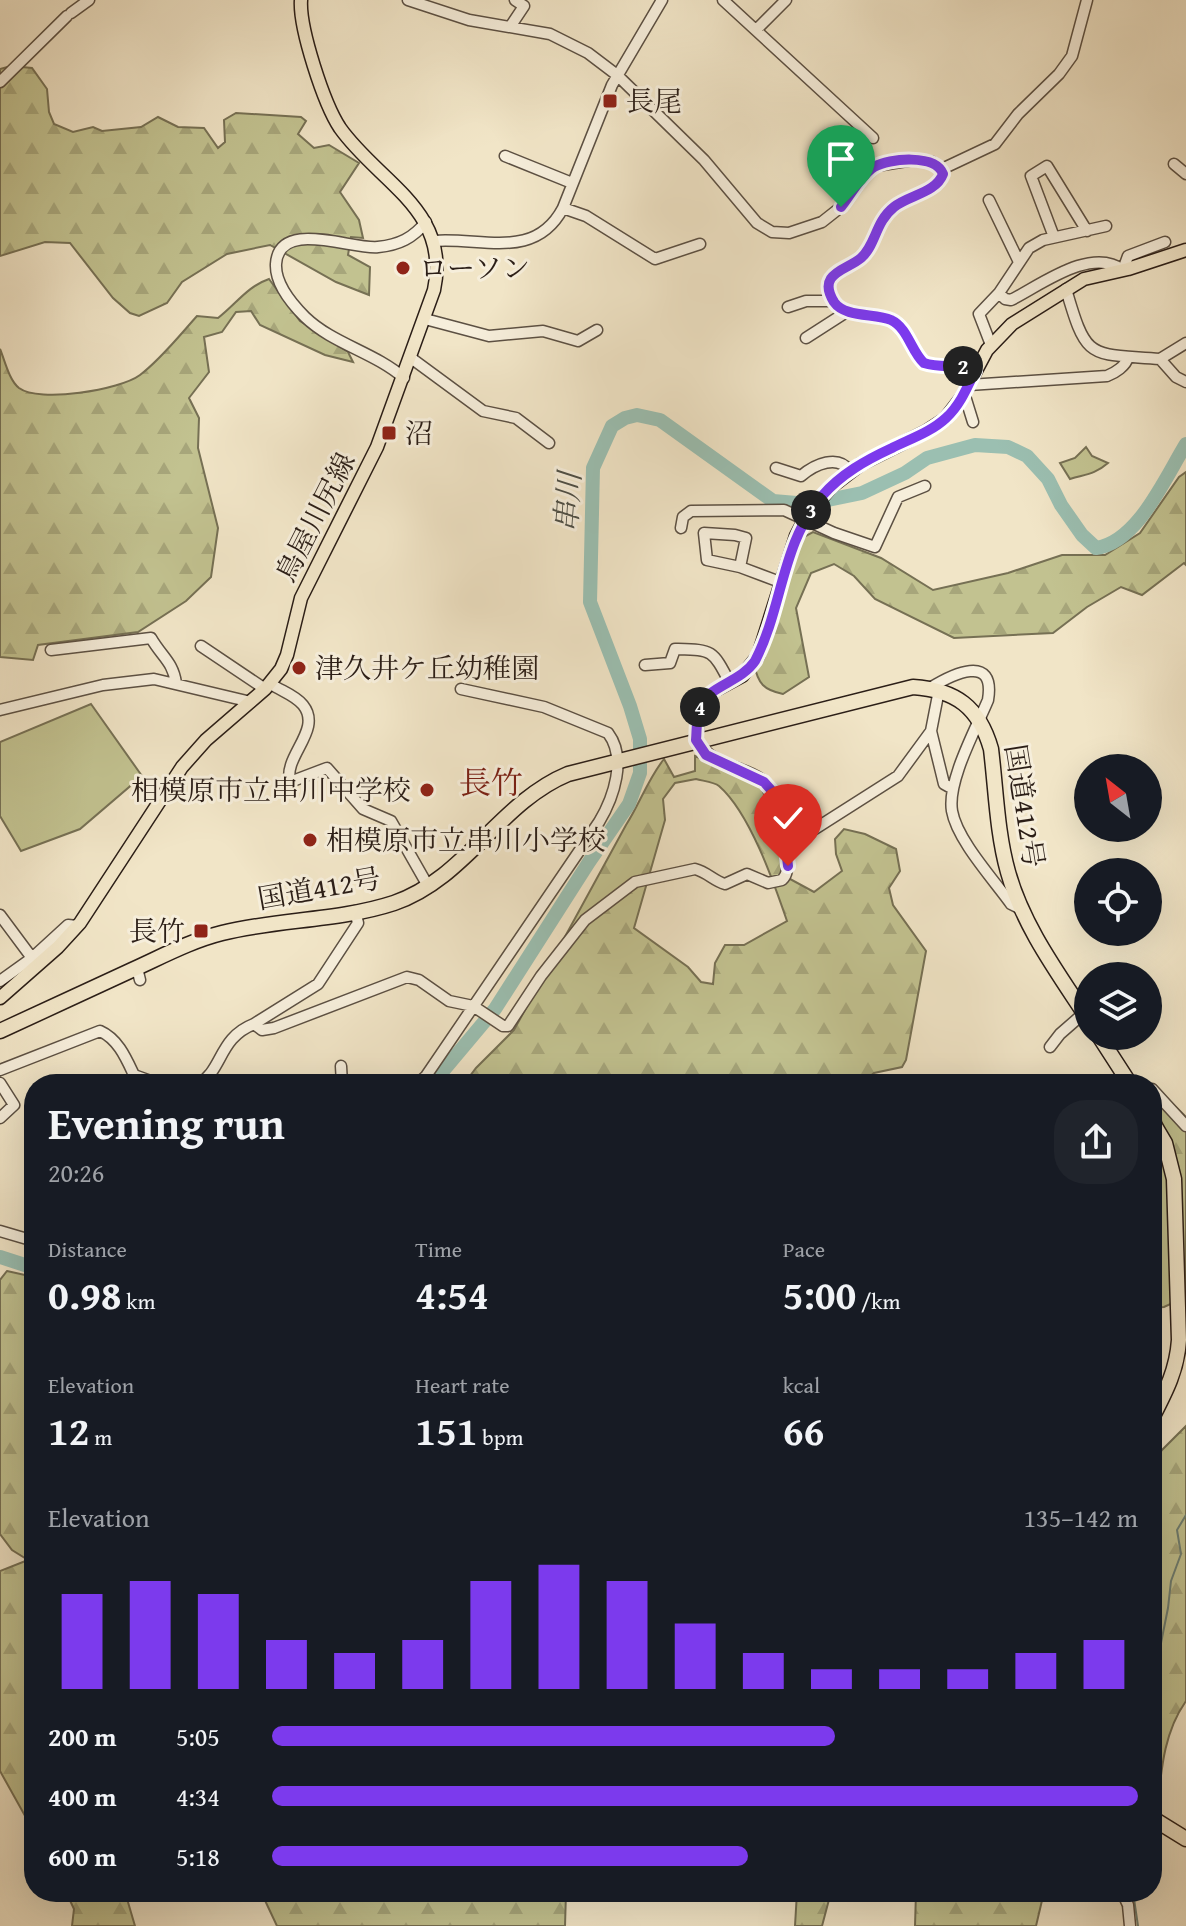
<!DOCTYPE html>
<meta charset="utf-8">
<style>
body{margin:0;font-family:"Gentium Book Plus","Noto Serif JP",serif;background:#20242c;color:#f1f3f6;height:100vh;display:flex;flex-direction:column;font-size:30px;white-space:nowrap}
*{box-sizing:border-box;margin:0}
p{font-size:26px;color:#9ea1a6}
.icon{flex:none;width:44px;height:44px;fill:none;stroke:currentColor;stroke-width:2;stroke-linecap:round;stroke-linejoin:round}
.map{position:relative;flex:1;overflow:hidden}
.sheet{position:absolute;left:24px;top:1074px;width:1138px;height:828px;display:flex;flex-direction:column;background:#171b24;border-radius:32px;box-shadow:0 8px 32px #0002}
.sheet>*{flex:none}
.needle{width:52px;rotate:329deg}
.fabs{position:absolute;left:1074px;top:754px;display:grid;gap:16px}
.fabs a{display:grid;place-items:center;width:88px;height:88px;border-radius:50%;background:#171b24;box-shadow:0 8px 32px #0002;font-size:40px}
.pin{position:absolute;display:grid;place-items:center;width:68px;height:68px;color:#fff;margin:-82px -34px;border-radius:50% 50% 50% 0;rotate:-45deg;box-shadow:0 0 8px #0007}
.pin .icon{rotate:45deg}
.km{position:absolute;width:40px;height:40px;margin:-20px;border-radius:50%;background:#222;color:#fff;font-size:22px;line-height:40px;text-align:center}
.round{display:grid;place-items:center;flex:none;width:84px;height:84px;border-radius:32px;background:#20242c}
.summary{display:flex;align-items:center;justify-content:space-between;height:136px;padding:0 24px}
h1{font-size:44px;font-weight:700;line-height:60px}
.metrics{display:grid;grid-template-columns:repeat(3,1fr);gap:12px;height:136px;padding:8px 24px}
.metrics div{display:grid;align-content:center}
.metrics b{font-size:40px;font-weight:700}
.metrics small{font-size:22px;font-weight:400}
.metrics p{font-size:22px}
.chart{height:224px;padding:16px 24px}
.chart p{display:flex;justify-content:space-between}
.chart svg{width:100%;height:144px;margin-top:8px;stroke:#7c3aed;stroke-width:6}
ul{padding:0 24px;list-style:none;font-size:26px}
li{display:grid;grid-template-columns:128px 96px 1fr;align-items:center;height:60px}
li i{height:20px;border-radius:10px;background:#7c3aed}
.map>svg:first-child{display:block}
.grass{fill:#c2c290;stroke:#767054;stroke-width:2}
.forest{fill:url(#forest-firs);stroke:#767054;stroke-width:2;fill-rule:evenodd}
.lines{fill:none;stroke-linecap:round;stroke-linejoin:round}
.stream{stroke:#6e7f73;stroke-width:2}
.river{stroke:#9bbfb1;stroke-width:14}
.minor-casing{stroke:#5c5043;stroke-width:13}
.major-casing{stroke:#2b1e17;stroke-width:15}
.highway-casing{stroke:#2b1e17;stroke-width:17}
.minor{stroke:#f6eedb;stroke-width:10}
.major{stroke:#f1e5c7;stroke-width:12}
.highway{stroke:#f1e5c7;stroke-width:14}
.route-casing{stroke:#fff;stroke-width:16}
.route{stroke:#7c3aed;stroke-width:10}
.poi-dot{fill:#8f2418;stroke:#f6eedb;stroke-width:3}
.labels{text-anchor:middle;stroke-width:6;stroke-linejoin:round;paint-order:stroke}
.poi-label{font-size:28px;fill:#2b1e17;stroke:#f6eedb;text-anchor:start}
.street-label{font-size:28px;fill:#2b1e17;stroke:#f6eedb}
.water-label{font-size:30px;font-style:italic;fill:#4d4e45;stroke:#f6eedb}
.quarter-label{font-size:32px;fill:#7a1f14;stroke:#f6eedb}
</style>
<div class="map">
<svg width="1186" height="1926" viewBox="0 0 1186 1926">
<defs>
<pattern id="forest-firs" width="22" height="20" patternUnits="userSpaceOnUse" patternTransform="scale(2)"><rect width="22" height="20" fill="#c2c290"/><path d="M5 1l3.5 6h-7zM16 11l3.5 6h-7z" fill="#a7a67b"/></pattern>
</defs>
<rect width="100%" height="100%" fill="#f1e5c7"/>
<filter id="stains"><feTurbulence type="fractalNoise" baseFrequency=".0025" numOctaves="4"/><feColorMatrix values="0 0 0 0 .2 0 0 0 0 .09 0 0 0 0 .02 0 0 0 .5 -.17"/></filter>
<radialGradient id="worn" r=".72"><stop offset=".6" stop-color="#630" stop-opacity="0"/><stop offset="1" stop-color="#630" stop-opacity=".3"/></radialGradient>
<path class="grass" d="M1086 447 1092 456 1108 463C1094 475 1086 474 1070 479L1060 463 1075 458Z
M91 704 142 776 80 829 21 851 0 816V742Z"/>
<path class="forest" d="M11 66 32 68 47 89 49 112 54 124 73 132 93 127 102 131 141 127 158 117 178 127 204 128 218 148 225 142 224 120 236 113 301 117 306 121 298 134 314 148 329 145 359 163 340 192 359 220 363 238 351 237 348 255 370 267 369 295 336 282 270 245 227 254 182 282 167 303 139 316 130 313 113 298 70 243 45 242 0 256V69Z
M269 279 300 321 348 352 353 362 325 355 260 325 251 311 236 312 222 332 204 337 209 372 189 398 199 418 198 448 218 528 211 577 186 601 138 632 38 645 33 660 0 657V349C5 361 9 380 19 388 39 403 120 390 140 375 161 359 179 336 197 316L218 318C236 304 248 286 269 279Z
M1186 472V565L1184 563 1142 595 1121 587 1087 607 1053 633 954 638 875 599 854 576 834 564 811 573 796 608 809 677 783 694C764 690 758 684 754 664L798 540 813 532 881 558 933 590 1008 573 1062 555H1105L1140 533 1179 477Z
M695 756 760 785 783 837 782 854 790 879 814 892 842 871 836 854 835 839 844 829 865 834 896 849 900 871 889 888 893 905 926 951 906 1060 902 1067 874 1073 861 1084H464L476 1068 514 1030 626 825C640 803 648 779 664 759L674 777 695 771ZM696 779C703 781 714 782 719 786 750 813 774 883 787 921L744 945H725L715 963 713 984 701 982 688 967 634 928 665 820 663 799 675 783Z
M1162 1093 1186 1117V1297L1164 1307 1152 1308V1147L1165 1132 1155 1102Z
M7 1271 34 1277V1832L0 1771V1571L28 1560 12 1550 0 1534V1280Z
M1186 1426V1701C1163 1733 1161 1774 1157 1811L1152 1807V1629L1156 1624 1159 1597 1152 1595V1465L1162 1450Z
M66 1892H125L135 1926H72L74 1909Z
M261 1892H566L565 1926H277Z
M797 1892H831L822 1926H795Z
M916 1892H1044L1036 1926H915Z"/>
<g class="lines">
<path class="stream" d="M1152 1688 1168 1608 1171 1581 1181 1554 1177 1530 1186 1515
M1133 1892 1138 1926"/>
<path class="river" d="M432 1084 495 1009 589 862 629 804 640 773V739L630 706 590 602 593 468 612 426 625 418 637 415 660 420 773 501 808 504 862 493 905 473 927 458 975 445 1008 447 1027 456 1048 479 1061 505 1082 535 1096 548C1138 542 1165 478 1186 444
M0 1257 34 1268"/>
<defs>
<path id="minor" d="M408 0 469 20 550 34 588 53 617 75 704 160 757 223 772 232 789 233 822 222 841 207 867 173 876 166 913 160 932 162 942 169
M723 0 873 138
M71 13 89 0
M510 27 524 6 515 0
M756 30 786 0
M0 82 67 16
M505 156 572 183
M1174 164 1186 174
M942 169 943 174C935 193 909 195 894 207 874 223 876 245 861 258 847 270 816 273 834 302 845 318 875 313 891 320 908 328 911 351 924 363 942 369 958 363 975 371
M942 169 995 144 1018 114 1059 74 1072 56 1087 0
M989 200 1018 260
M563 208 586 216 655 259 700 244
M1054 237 1031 176 1047 166 1087 231
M434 241C482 237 535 261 563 208L612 85 662 0
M1066 289C1087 362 1089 353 1160 359L1176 377 1186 382
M999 293 1029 248 1043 240 1106 226
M788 307 806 301H833
M425 319 489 336 543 331 578 341 597 330
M806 338 848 311
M991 345 979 314 999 293 1005 299 1011 300C1041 285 1091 246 1123 270L1128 256 1165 242
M411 358 483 411 516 418 549 443
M1160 359 1186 343
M404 378C374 352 333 344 305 317 292 304 275 283 276 264 279 218 352 250 378 247 399 245 413 238 426 222
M969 385 1107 376C1115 373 1126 366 1128 357
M964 393 973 422
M776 468 801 476C815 464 838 454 850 471
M681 528 683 517 691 511 784 510 834 533 875 547 898 497 925 486
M740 567 746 538 735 535 704 533 707 560 740 567 780 582
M201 646 265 689
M51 650 151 638C162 657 173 662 176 683
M645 665 670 663 675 649C713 650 712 649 730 683
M271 684C281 691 295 695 303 705 323 730 283 756 290 782L327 768 363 809 391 821 428 886
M930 688C951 675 996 652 988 700 976 729 947 781 952 811 957 840 994 880 1011 904L1021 909
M0 710 103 685 154 679 251 702
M931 731 944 784 953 789
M696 740C717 770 744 764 766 783 780 796 768 828 786 849
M355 911 358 923 318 984 254 1024 262 1030 274 1028 407 977 419 980 449 1001 473 1006 503 1026H508L541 976 585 920 635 882 695 869C707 872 714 881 725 884L747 874 768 883 782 880C793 869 781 858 788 846L898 776 931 731 939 690
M0 915 32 958 68 925 77 926
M137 968 140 980
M0 981 32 958
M1050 1047 1060 1034 1084 1013
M341 1066 342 1084
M0 1070 100 1031C118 1039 126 1058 134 1075L159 1084
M0 1083 14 1105 0 1118
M198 1084C223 1071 218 1038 254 1024
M417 1084 426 1076 599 822C614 797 627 758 608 733L544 707 461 689
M1152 1089 1186 1126
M0 1231 34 1241
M1122 1892 1128 1905 1130 1926"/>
<path id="major" d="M696 740 698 714 704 700 714 691 742 676 758 656 796 536 806 517 831 487 861 464 925 432 945 419 962 397 987 350 1012 324 1084 279 1128 269 1186 250
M0 998 58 947 80 923 182 767 206 740 265 689 281 669 287 655 301 598 377 447 434 290C451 210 379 183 340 128 324 104 299 28 301 0"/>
<path id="highway" d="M0 1031C44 1011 88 990 132 970 161 957 190 941 222 933 278 919 339 921 394 903 465 879 500 802 568 774L913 687C956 690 979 707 991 749 996 790 997 833 1008 872 1023 926 1058 973 1088 1019
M1099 1036 1130 1084
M1152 1121 1165 1143 1174 1179 1179 1340C1177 1370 1166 1391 1152 1418
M1152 1818 1186 1839"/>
</defs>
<use href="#minor" class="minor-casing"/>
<use href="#major" class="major-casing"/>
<use href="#highway" class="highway-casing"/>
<use href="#minor" class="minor"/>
<use href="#major" class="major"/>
<use href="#highway" class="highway"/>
</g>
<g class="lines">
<defs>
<path id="route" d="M788 866 786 849 774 827 772 791 764 782 706 755 696 740C697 730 696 717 700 707 709 685 740 683 755 661 783 607 781 544 822 496 841 474 866 460 892 448 910 439 931 432 946 418 960 405 967 388 975 371 958 363 942 369 924 363 911 351 908 328 891 320 875 313 845 318 834 302 816 273 847 270 861 258 876 245 875 222 894 207 909 195 936 193 943 174 936 154 889 158 874 167 860 176 851 195 841 207"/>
</defs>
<use href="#route" class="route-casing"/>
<use href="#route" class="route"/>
</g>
<g class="poi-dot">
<rect x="602" y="93" width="16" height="16" rx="4"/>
<circle cx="403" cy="268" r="8"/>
<rect x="381" y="425" width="16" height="16" rx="4"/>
<circle cx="299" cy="668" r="8"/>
<circle cx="427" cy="790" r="8"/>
<circle cx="310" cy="840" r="8"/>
<rect x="193" y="923" width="16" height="16" rx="4"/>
</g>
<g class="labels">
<g class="poi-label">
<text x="626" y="111">長尾</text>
<text x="419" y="278">ローソン</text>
<text x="405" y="443">沼</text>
<text x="315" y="678">津久井ケ丘幼稚園</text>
<text x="411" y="800" text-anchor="end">相模原市立串川中学校</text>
<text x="326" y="850">相模原市立串川小学校</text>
<text x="185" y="941" text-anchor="end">長竹</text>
</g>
<g class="street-label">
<text transform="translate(315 517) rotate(-63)" y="10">鳥屋川尻線</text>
<text transform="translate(1025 806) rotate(81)" y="10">国道412号</text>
<text transform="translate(319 888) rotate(-10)" y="10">国道412号</text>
</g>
<g class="water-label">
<text transform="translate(568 502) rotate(-86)" y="10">串川</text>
</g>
<g class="quarter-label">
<text x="491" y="794">長竹</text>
</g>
</g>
<rect width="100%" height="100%" filter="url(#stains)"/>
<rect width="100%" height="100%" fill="url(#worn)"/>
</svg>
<div class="fabs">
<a><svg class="needle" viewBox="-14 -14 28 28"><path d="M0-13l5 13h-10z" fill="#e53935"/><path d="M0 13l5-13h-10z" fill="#9ea1a6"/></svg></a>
<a><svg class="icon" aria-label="locate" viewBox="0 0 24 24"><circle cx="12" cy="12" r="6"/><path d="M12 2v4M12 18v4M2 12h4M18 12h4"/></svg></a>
<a><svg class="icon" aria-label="layers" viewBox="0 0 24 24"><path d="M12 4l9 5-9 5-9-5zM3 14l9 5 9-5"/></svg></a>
</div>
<div class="pin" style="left:841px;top:207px;background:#1e9e55"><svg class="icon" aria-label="arrive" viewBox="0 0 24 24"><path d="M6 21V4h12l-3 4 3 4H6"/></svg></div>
<div class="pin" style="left:788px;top:866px;background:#d93025"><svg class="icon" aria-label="check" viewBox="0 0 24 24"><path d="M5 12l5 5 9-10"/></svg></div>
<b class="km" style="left:963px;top:366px">2</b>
<b class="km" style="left:811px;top:510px">3</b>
<b class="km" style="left:700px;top:707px">4</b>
<section class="sheet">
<div class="summary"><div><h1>Evening run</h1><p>20:26</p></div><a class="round"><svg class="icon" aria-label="share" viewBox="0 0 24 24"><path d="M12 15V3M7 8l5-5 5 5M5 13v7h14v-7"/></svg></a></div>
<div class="metrics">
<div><p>Distance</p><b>0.98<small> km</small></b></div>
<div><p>Time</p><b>4:54</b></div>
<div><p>Pace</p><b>5:00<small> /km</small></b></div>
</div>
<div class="metrics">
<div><p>Elevation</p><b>12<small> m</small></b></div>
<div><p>Heart rate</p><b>151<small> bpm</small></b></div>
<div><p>kcal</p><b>66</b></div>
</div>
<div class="chart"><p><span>Elevation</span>135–142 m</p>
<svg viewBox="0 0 160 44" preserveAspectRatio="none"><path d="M5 44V15M15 44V11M25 44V15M35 44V29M45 44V33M55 44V29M65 44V11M75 44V6M85 44V11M95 44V24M105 44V33M115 44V38M125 44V38M135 44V38M145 44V33M155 44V29"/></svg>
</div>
<ul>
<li><b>200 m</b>5:05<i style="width:65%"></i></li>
<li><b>400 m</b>4:34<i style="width:100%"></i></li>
<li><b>600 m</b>5:18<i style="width:55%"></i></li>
</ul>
</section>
</div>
